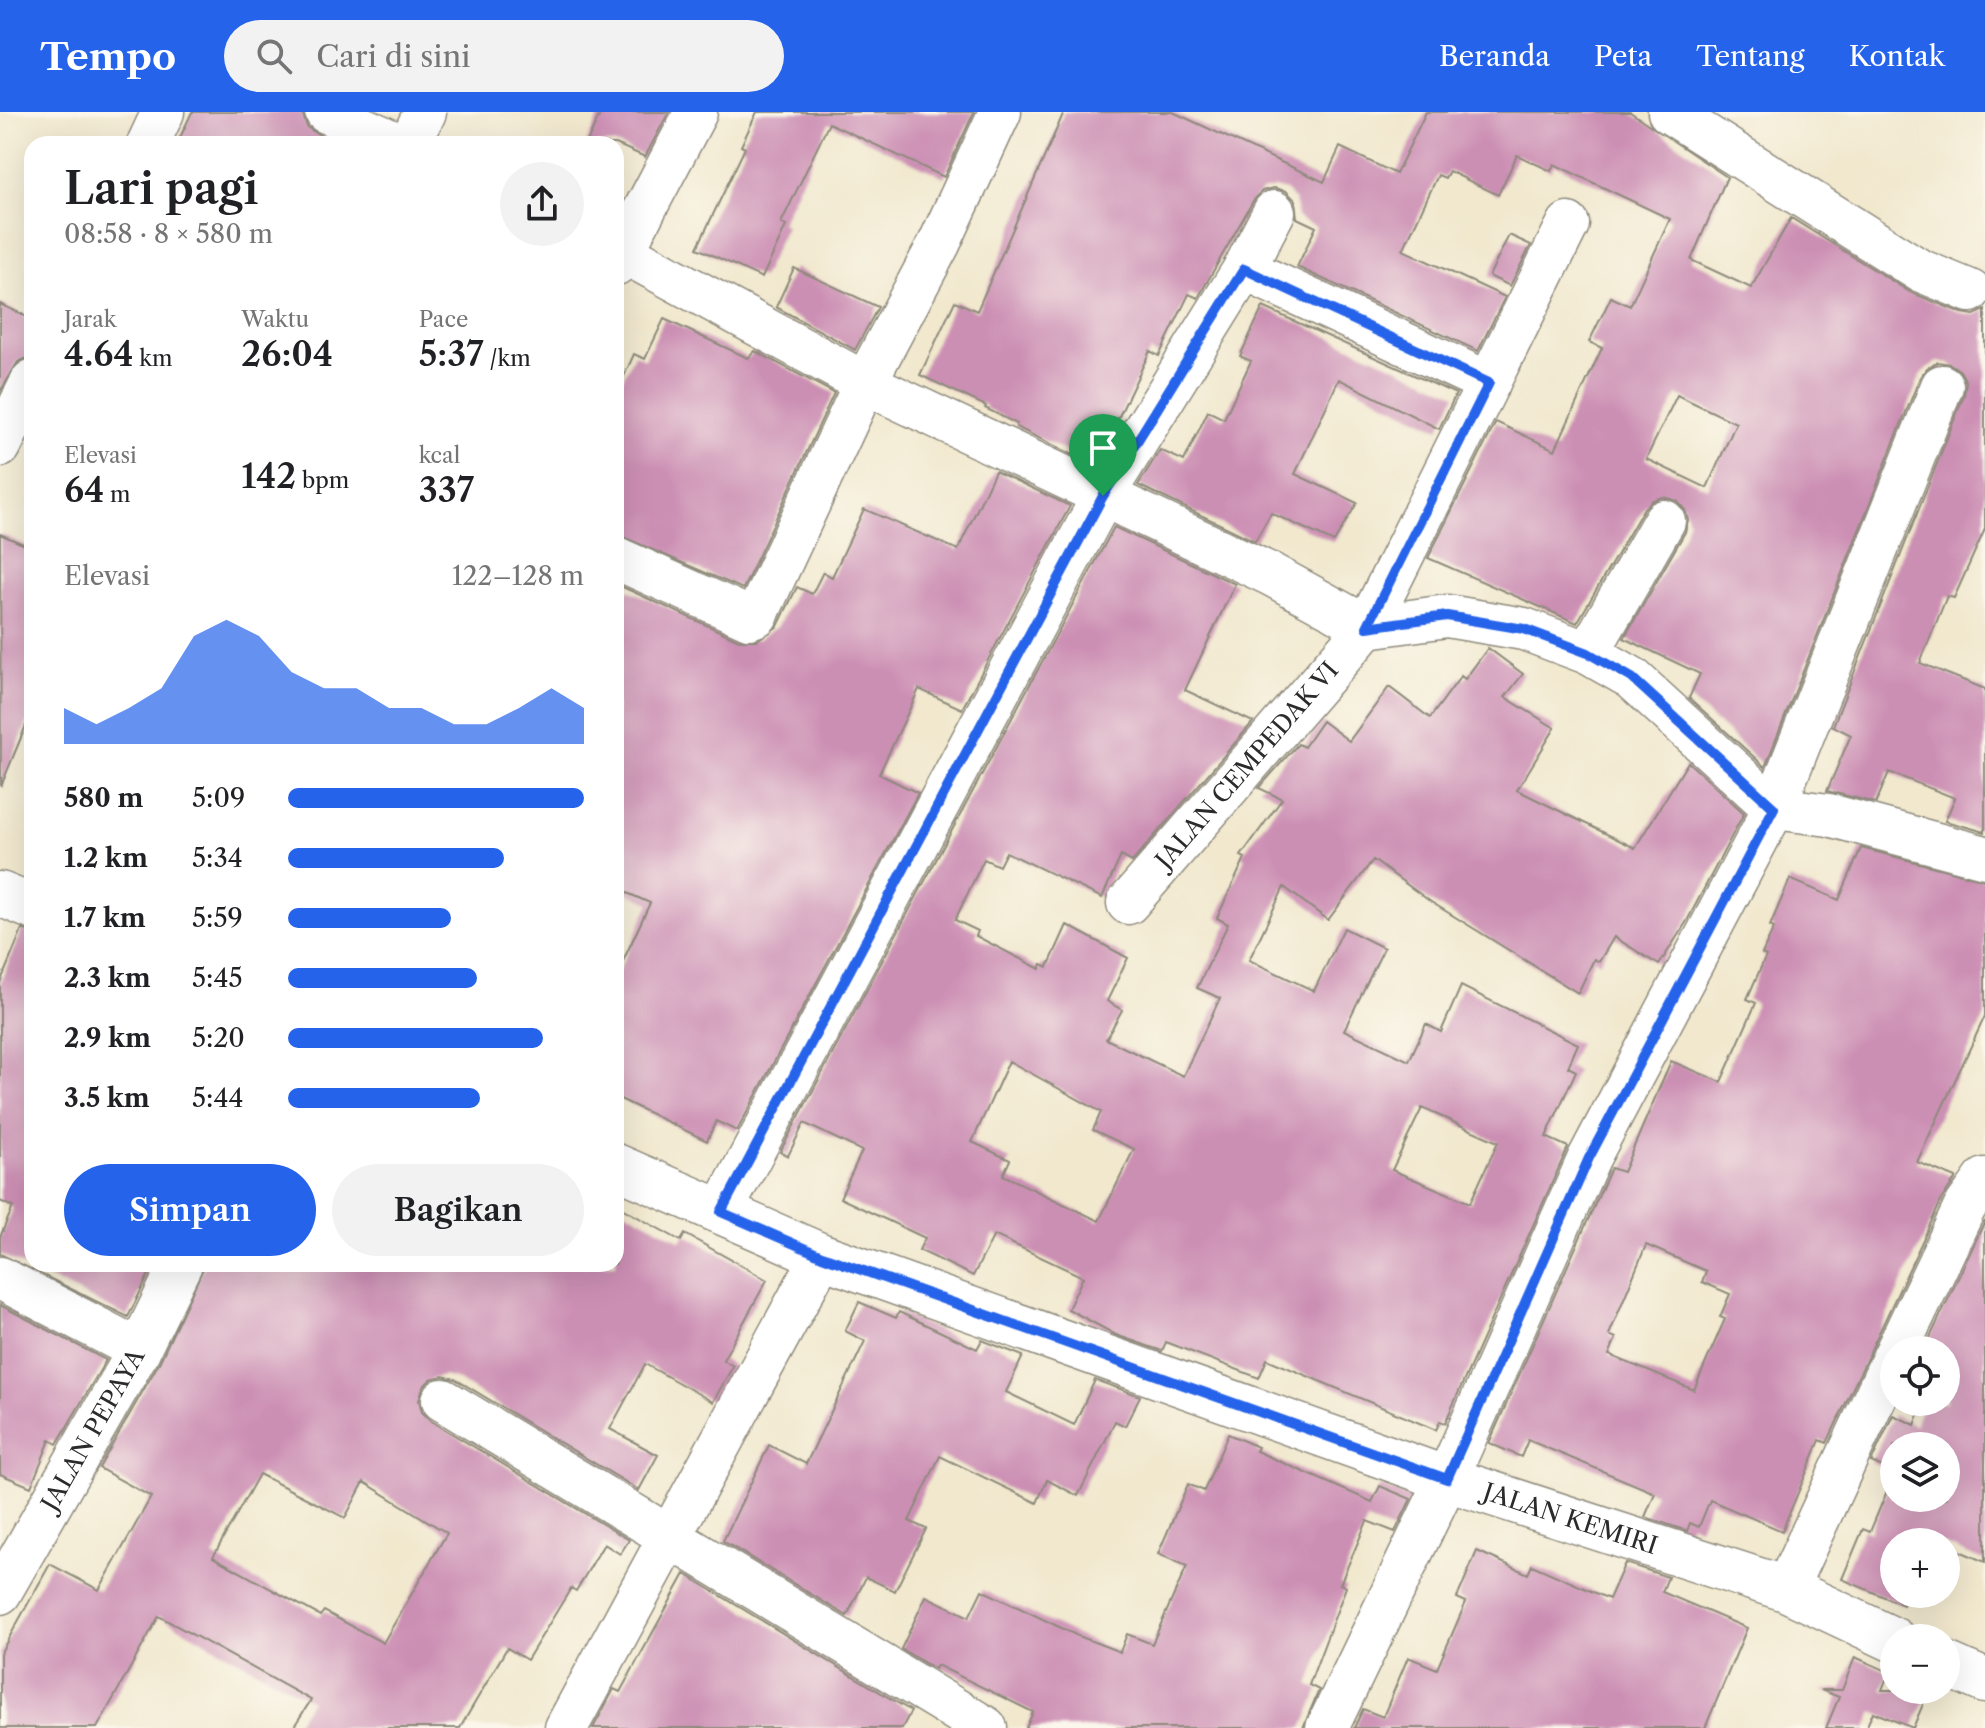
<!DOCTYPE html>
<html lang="id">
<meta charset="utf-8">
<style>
body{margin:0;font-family:"Libre Caslon Text",serif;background:#f2f2f2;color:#202124;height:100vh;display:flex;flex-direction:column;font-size:30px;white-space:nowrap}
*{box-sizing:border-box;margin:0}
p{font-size:26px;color:#757577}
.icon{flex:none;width:44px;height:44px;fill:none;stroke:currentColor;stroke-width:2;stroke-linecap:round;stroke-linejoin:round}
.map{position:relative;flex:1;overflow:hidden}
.panel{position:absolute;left:24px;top:24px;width:600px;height:1136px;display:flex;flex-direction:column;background:#fff;border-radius:24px;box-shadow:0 8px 32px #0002}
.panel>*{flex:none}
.fabs{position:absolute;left:1880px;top:1224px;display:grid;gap:16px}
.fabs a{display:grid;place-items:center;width:80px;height:80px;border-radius:50%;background:#fff;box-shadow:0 8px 32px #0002;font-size:40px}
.pin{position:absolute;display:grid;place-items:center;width:68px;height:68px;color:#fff;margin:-82px -34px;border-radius:50% 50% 50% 0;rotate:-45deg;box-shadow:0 0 8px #0007}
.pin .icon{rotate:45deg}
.round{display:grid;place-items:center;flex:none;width:84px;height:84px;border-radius:42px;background:#f2f2f2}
.headline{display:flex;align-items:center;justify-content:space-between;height:136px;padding:0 40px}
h1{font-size:44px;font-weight:600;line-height:60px}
.stats{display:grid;grid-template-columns:repeat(3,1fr);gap:12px;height:136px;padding:8px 40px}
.stats div{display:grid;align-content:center}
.stats b{font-size:34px;font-weight:600}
.stats small{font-size:22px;font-weight:400}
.stats p{font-size:22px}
.chart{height:224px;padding:16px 40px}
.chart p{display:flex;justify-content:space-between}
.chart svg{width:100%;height:144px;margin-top:8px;fill:#2563eb;opacity:.7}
.primary-button{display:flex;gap:16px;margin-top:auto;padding:16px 40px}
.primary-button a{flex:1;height:92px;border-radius:48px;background:#2563eb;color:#fff;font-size:32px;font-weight:600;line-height:92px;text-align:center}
.primary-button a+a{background:#f2f2f2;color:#202124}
ul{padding:0 40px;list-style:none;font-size:26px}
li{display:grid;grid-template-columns:128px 96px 1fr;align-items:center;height:60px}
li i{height:20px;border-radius:10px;background:#2563eb}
header{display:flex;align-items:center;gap:48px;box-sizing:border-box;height:112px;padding:0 40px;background:#2563eb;color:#fff}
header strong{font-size:38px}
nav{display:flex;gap:44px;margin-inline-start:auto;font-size:28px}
.search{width:560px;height:72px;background:#f2f2f2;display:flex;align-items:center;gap:20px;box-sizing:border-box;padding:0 28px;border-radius:44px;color:#757577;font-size:30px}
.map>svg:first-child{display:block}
.building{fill:#cc8fb4;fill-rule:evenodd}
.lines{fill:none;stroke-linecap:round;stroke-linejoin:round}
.minor-casing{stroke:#8e8a7c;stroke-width:45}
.tertiary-casing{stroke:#8e8a7c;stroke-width:47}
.minor{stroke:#fff;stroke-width:42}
.tertiary{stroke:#fff;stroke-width:44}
.route-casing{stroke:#fff;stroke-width:16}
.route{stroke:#2563eb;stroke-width:10}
.labels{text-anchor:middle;stroke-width:8;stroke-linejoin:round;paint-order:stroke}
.street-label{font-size:24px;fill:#2b2b2b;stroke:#fbf7ec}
</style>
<header>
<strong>Tempo</strong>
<div class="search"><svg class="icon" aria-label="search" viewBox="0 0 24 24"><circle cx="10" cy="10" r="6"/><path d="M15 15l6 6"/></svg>Cari di sini</div>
<nav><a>Beranda</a><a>Peta</a><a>Tentang</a><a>Kontak</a></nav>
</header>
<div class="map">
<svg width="1985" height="1616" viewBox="0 0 1985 1616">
<rect width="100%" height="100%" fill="#fbf7ec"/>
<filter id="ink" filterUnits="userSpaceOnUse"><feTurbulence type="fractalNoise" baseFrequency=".0125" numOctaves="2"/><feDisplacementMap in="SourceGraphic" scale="16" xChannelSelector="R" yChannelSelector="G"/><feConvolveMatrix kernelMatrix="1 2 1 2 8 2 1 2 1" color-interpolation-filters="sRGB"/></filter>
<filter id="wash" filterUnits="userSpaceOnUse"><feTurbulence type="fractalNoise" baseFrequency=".006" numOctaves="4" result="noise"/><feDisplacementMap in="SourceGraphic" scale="32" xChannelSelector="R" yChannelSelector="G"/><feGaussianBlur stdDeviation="1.8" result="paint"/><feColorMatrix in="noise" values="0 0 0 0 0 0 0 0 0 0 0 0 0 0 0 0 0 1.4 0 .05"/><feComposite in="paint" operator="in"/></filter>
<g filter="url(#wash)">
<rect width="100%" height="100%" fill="#f1e8ce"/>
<g id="blocks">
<path class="building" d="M192 0H302L307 15 321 24 318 32H177Z
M601 0H669L645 45 616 32H586Z
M757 0H974L944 65 829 11 781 111 786 114 762 166 697 136 745 36 741 34Z
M1064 0H1173L1324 70 1340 35 1396 62 1426 0H1630L1727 65 1691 148 1751 176 1791 106 1910 180 1962 201 1974 203 1985 198V417L1954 486 1947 484 1920 551 1985 577V720L1945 709 1955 686 1889 660 1876 691 1827 679 1851 623 1833 614 1964 283 1966 270 1960 259 1950 252 1938 250 1927 256 1920 265 1765 655 1689 586 1700 562 1624 526 1685 420 1688 408 1685 398 1677 389 1663 385 1653 388 1644 396 1577 511 1428 446 1496 310 1555 338 1602 236 1589 230 1611 185 1630 194 1670 107 1554 52 1551 59 1517 43 1498 83 1449 59 1445 66 1438 63 1403 138 1505 185 1478 239 1297 155 1316 115 1297 106 1295 88 1286 79 1274 76 1262 79 1253 89 1198 186 1189 182 1159 244 1150 239 1113 317 1116 318 1094 353 1016 315 1017 312 985 296 986 294 920 263 955 189 977 199ZM1677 283 1736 311 1707 376 1646 347Z
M1509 123 1531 133 1510 174 1489 164Z
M794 156 878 195 855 238 776 195Z
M0 192 32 207V244L18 250 0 280Z
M1263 195 1456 282 1439 317 1339 267 1295 362 1357 391 1334 430 1271 401 1255 429 1138 373 1160 338 1184 349 1208 299 1224 307 1251 249 1240 244Z
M664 207 748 246 755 239 834 281 743 477 616 422V282L634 242 645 247Z
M995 359 1070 394 962 597 919 577 879 662 918 681 737 1019 716 1009 707 1029 616 985V864L650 791 616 776V472L739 528H757L778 514 797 475 812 482 823 460 832 465 864 397 958 438Z
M1114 415 1235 472 1185 578 1253 610 1132 750 1121 744 1102 786 1006 740 999 754 984 747 955 808 978 819 976 824 1040 857 1042 852 1048 855 1067 813 1128 846 1107 889 1122 898 1106 927 1183 964 1220 886 1197 876 1228 812 1217 806 1245 746 1241 744 1282 687 1259 676 1298 632 1304 635 1322 609 1349 629 1389 575 1430 606 1461 564 1465 567 1488 536 1523 562 1505 585 1555 616 1517 678 1635 736 1688 650 1744 701 1687 809 1659 853 1614 825 1599 850 1594 847 1578 881 1431 790 1373 748 1328 808 1284 775 1249 848 1314 879 1344 816 1384 836 1344 918 1409 949 1426 912 1441 920 1461 874 1578 932 1568 955 1576 959 1546 1025 1568 1035 1445 1311 1440 1309 1436 1318 1267 1247 1259 1266 1166 1230 1162 1239 1116 1223 1068 1197 1083 1165 994 1123 973 1164 919 1138 925 1126 840 1086 862 1039 804 1011 788 1044 780 1040ZM1009 949 1101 1000 1093 1018 1134 1037 1099 1109 1003 1063 1010 1048 972 1030ZM1422 996 1498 1030 1470 1091 1392 1058Z
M0 422 32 436V599L1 674Z
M1861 736 1985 768V904L1917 1050 1956 1066 1943 1085 1827 1331 1820 1328 1782 1419 1710 1388 1699 1415 1690 1411 1687 1419 1645 1405 1655 1381 1528 1328 1521 1345 1489 1331 1611 1056 1623 1060 1671 949 1721 970 1756 891 1747 887 1766 844 1762 842 1774 816 1770 814 1790 767 1839 788ZM1646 1133 1706 1159 1702 1170 1730 1182 1720 1205 1725 1207 1694 1278 1609 1243 1616 1226 1609 1223Z
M22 818 32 819V1152H154L128 1205 0 1142V1125L13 1095 0 1089V871Z
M616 1093 681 1129 685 1122 767 1168 723 1248 733 1254 713 1290 645 1252 610 1317 658 1343 639 1378 455 1267 443 1264 431 1267 423 1275 419 1288 422 1300 431 1309 629 1428 620 1442 604 1432 576 1479 571 1476 527 1548 507 1536 460 1616H293L311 1588 159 1504 97 1616H0V1542L50 1452 99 1478 151 1385 99 1356 160 1249 205 1152H616ZM259 1362 345 1406 364 1370 447 1421 383 1531 324 1499 320 1504 213 1445Z
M1985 1109V1450L1932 1427 1930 1430H1894V1482H1908L1903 1493 1842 1467 1863 1417 1870 1420 1894 1362V1386H1946V1334H1894V1360L1871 1350 1893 1303 1915 1313 1924 1290H1946V1238H1924Z
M859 1190 896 1206 899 1200 977 1237 982 1228 1023 1244 1006 1280 1074 1313 1095 1268 1140 1284 1125 1314 1115 1309 1078 1384 1047 1368 1037 1391 940 1344 909 1409 926 1417 895 1479 866 1465 847 1504 723 1429 769 1333 806 1352 865 1229 845 1219Z
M0 1193 106 1248 57 1332 50 1328 31 1375 0 1362Z
M1228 1322 1258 1335 1256 1339 1372 1390 1380 1374 1411 1387 1395 1420 1367 1409 1340 1472 1346 1475 1309 1573 1319 1578 1303 1616H1026L1033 1600 937 1553 935 1557 901 1537 926 1484 969 1505 982 1478 1076 1523 1120 1540 1127 1522 1152 1532 1187 1454 1158 1442 1188 1372 1204 1379Z
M1477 1439 1528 1462 1532 1453 1609 1487 1625 1451 1668 1465 1662 1480 1747 1516 1705 1616H1354L1363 1597 1383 1605 1408 1545 1437 1557 1466 1490 1457 1486Z
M685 1462 911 1599 902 1616H593L614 1577 620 1580Z
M1855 1545 1889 1560 1882 1578H1929L1913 1616 1873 1600 1866 1616H1826L1839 1585 1821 1578H1842Z"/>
</g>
</g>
<g filter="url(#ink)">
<use href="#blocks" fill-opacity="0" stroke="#8e8a7c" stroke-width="2"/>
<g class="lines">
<defs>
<g id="minor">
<path d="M326 0 398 32"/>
<path d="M1669 0 1919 158 1970 179"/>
<path d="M148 32 163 0"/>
<path d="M410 32 425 0"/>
<path d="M616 136 865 271 1272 463 1367 515 1447 504 1524 517 1588 541 1632 566 1774 696 1829 703 1985 745"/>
<path d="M616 152 696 0"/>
<path d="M1244 157 1489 271"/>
<path d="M0 334 32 269"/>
<path d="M616 446 749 506 757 503 865 271 939 132 1000 0"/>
<path d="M1588 541 1664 409"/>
<path id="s1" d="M1128 791 1367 515 1568 112"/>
<path d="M721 1100 1103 384 1244 157 1274 100"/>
<path d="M0 1166 139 1238"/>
<path d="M1897 1238 1965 1095 1985 1067"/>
<path d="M443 1288 986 1616"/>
<path d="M1786 1477 1894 1244"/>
<path id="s2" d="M0 1481 139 1238 181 1152"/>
<path d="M566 1616 822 1144"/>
<path d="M1327 1616 1447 1367 1589 1046 1774 696 1942 274"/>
</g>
<g id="tertiary">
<path d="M0 782 32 795"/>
<path id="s3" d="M616 1054 822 1144 1447 1367 1786 1477 1894 1528"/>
<path d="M1946 1552 1985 1569"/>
</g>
</defs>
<use href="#minor" class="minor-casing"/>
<use href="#tertiary" class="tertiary-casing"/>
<use href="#minor" class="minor"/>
<use href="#tertiary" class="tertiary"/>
</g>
</g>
<g class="lines" filter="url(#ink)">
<defs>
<path id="route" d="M1244 157 1489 271 1367 515 1447 504 1524 517 1588 541 1632 566 1774 696 1589 1046 1447 1367 822 1144 721 1100 1103 384Z"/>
</defs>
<use href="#route" class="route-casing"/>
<use href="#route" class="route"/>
</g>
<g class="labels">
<g class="street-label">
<text dy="8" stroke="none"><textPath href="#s1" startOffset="182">JALAN CEMPEDAK VI</textPath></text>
<text dy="8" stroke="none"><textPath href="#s2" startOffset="188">JALAN PEPAYA</textPath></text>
<text dy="8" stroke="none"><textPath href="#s3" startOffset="1018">JALAN KEMIRI</textPath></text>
</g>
</g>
</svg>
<div class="fabs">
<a><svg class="icon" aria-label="locate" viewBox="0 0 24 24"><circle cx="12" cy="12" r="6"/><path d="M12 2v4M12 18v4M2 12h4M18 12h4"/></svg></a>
<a><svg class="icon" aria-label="layers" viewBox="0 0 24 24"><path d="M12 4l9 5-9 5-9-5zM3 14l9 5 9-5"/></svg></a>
<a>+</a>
<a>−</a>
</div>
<div class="pin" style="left:1103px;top:384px;background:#1e9e55"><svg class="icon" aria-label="arrive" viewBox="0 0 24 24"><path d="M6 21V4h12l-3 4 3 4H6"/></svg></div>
<section class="panel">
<div class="headline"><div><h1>Lari pagi</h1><p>08:58 · 8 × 580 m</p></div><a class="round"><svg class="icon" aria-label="share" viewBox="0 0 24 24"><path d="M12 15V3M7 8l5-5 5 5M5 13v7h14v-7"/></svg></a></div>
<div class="stats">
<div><p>Jarak</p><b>4.64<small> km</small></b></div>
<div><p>Waktu</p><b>26:04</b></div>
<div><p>Pace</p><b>5:37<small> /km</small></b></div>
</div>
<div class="stats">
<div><p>Elevasi</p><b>64<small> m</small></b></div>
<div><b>142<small> bpm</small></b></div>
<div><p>kcal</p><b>337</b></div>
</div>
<div class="chart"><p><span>Elevasi</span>122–128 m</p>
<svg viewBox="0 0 160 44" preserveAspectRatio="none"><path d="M0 44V33L10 38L20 33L30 27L40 11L50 6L60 11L70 22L80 27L90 27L100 33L110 33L120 38L130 38L140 33L150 27L160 33V44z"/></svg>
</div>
<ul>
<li><b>580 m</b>5:09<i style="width:100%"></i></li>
<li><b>1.2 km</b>5:34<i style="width:73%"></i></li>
<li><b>1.7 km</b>5:59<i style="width:55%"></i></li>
<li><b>2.3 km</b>5:45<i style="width:64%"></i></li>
<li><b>2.9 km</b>5:20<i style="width:86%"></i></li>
<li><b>3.5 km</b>5:44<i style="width:65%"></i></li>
</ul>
<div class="primary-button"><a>Simpan</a><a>Bagikan</a></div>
</section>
</div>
